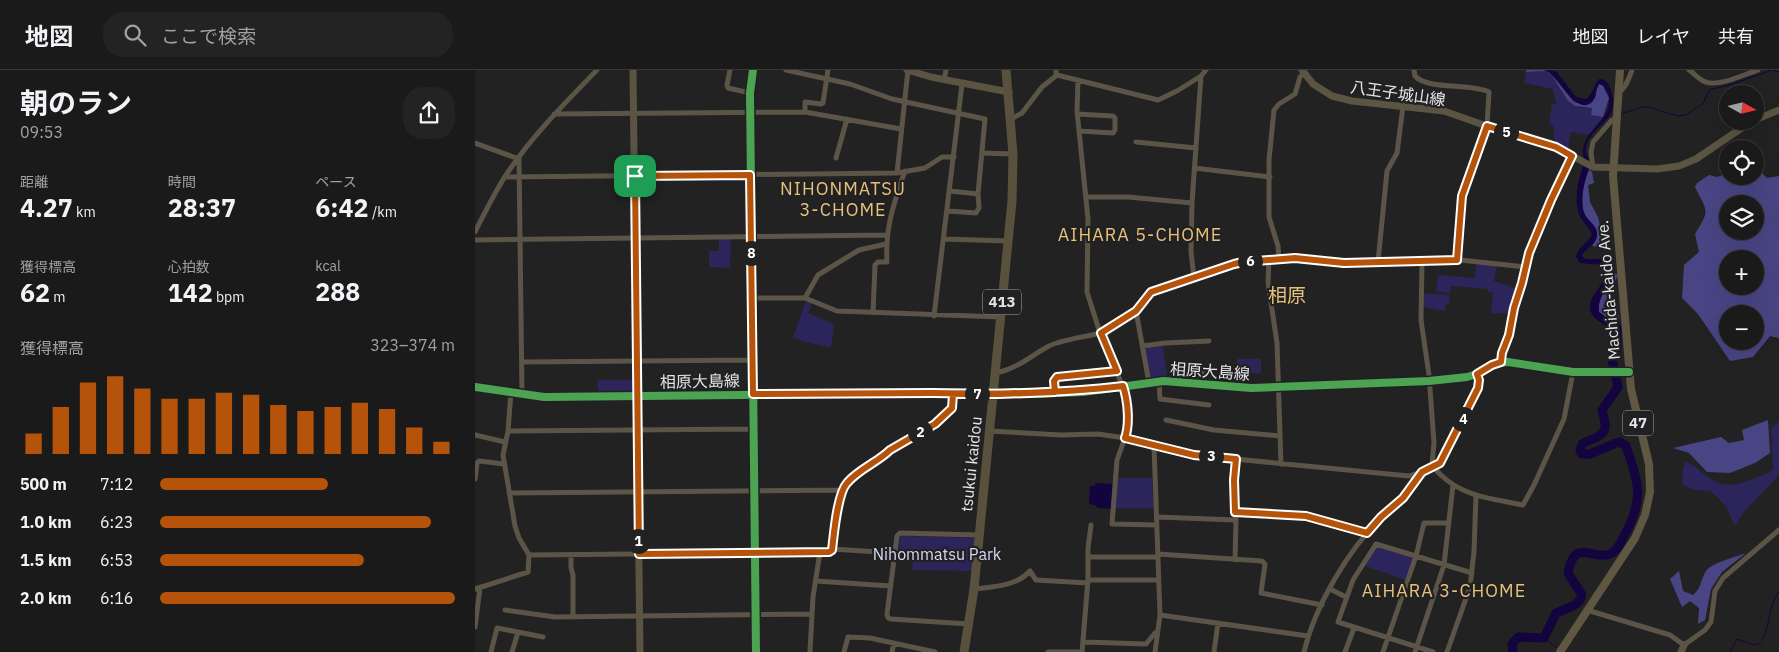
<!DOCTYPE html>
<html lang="ja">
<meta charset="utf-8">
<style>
body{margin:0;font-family:"IBM Plex Sans","Noto Sans JP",sans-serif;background:#232323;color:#f1f3f6;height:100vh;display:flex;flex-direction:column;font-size:19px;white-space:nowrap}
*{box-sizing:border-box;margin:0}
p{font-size:16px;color:#9fa1a2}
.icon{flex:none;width:28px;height:28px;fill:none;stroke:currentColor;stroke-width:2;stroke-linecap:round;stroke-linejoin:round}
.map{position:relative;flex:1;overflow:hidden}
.drawer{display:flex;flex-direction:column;background:#1a1a1a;width:475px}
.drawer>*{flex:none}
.needle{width:32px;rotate:98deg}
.controls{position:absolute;left:1244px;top:15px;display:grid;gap:10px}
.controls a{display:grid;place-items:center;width:45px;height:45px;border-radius:50%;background:#1a1a1a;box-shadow:0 5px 20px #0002,0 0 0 1px #383839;font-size:25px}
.pin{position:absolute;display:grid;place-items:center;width:42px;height:42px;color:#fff;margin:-21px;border-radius:10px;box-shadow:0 2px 8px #0006}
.km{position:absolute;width:25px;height:25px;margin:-12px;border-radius:50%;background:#222;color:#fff;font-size:14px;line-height:25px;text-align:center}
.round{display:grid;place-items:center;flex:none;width:52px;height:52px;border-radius:20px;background:#232323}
.overview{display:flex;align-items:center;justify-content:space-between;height:85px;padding:0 20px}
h1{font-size:28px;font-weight:700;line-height:38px}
.figures{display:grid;grid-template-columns:repeat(3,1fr);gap:8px;height:85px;padding:5px 20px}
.figures div{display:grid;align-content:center}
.figures b{font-size:25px;font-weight:700}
.figures small{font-size:14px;font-weight:400}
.figures p{font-size:14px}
.chart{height:140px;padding:10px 20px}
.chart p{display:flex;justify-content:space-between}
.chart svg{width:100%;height:90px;margin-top:5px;stroke:#b45309;stroke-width:6}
ul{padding:0 20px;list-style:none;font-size:16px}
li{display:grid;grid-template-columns:80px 60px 1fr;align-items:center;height:38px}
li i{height:12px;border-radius:6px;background:#b45309}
header{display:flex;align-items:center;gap:30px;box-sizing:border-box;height:70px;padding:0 25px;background:#1a1a1a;border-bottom:1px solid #383839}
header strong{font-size:24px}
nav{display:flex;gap:28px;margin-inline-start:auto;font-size:18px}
.search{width:350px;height:45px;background:#232323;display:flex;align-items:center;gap:12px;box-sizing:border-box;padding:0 18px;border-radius:20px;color:#9fa1a2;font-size:19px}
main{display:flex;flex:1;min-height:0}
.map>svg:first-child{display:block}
.green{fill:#2b255b}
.forest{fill:#494584;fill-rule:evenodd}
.water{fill:#13033f}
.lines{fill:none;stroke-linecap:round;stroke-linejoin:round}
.stream{stroke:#13033f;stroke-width:1}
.river{stroke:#13033f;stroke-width:9}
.street{stroke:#5c5547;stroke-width:5}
.secondary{stroke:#5b5443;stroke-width:7}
.primary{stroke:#605742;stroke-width:8}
.highway{stroke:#59513d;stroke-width:9}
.cycleway-casing{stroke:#212123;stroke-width:11}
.cycleway{stroke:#4ca352;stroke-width:8}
.route-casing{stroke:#fff;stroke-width:10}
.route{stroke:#b45309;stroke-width:6}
.labels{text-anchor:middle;stroke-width:4.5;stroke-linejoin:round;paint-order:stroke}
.shield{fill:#212123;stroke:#aaaaac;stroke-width:1}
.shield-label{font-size:15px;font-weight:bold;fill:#e4e4e6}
.street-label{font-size:16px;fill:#e4e4e6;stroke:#212123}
.park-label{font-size:16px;fill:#d7d8ed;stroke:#212123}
.neighbourhood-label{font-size:18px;letter-spacing:1px;fill:#e7c179;stroke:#212123}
.quarter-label{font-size:19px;fill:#e7c179;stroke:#212123}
</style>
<header>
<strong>地図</strong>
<div class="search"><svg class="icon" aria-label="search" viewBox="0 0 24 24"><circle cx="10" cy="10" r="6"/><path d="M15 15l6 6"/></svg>ここで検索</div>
<nav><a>地図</a><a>レイヤ</a><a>共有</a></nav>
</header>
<main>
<section class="drawer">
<div class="overview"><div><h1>朝のラン</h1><p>09:53</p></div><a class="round"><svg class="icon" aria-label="share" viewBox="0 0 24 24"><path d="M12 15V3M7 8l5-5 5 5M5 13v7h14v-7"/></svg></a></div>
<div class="figures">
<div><p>距離</p><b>4.27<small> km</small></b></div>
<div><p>時間</p><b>28:37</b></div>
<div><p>ペース</p><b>6:42<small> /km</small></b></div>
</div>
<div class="figures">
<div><p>獲得標高</p><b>62<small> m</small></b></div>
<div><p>心拍数</p><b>142<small> bpm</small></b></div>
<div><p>kcal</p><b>288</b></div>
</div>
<div class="chart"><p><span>獲得標高</span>323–374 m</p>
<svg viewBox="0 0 160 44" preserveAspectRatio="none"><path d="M5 44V34M15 44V21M25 44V9M35 44V6M45 44V12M55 44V17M65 44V17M75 44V14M85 44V15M95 44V20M105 44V23M115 44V21M125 44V19M135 44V22M145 44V31M155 44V38"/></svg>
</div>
<ul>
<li><b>500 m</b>7:12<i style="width:57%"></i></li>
<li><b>1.0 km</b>6:23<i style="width:92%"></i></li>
<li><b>1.5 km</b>6:53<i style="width:69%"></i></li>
<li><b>2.0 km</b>6:16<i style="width:100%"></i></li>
</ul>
</section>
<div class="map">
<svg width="1304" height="582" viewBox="0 0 1304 582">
<rect width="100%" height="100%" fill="#222"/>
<path class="green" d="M1071 1C1083 10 1087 30 1100 36 1105 38 1112 38 1117 38L1116 45 1128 47 1114 65 1096 62 1093 79 1080 74 1078 55 1074 54 1077 34H1081L1078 19 1049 13 1051 2Z
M244 167H256L255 198 234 197V181H244Z
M1001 193 1022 195 1019 211 1042 219 1036 243H1016L1018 223 1013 222V219L976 216 975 223 961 221 963 205 1000 208Z
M949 223 975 225 974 234H971L970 241 949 237 948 236Z
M331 231 337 233 333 243 359 254 356 278 327 271 318 267Z
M686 276 688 277 692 305 691 307 676 308 674 307 670 280 672 278Z
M762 289H786V303H762Z
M123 310H158V322H123Z
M1304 351V405L1268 443 1260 456 1250 435 1236 421 1221 420 1207 415 1208 398 1211 392C1222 396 1230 407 1241 412 1258 420 1282 408 1298 400L1296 359Z
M642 408H677L679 438H640Z
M426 466 498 468 500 470 497 501 437 500 439 481H423L425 468Z
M902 475 939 486 931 510 890 496Z"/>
<path class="forest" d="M1051 0H1069L1075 2 1098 31 1102 33 1120 28 1122 18 1124 14H1127L1134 28 1128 47 1116 45 1117 38 1100 36 1093 31 1077 6 1071 1 1051 2Z
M1280 96 1292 108 1304 106V268L1295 266 1278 287 1255 291 1223 244 1207 228 1209 195 1224 182 1220 164C1235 139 1233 143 1220 117L1222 113 1234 105 1242 107 1252 103V106H1280ZM1252 134H1280V161H1252ZM1252 189H1280V216H1252ZM1252 244H1280V271H1252Z
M1114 99 1117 102 1119 113 1113 115 1115 132 1123 147 1128 170 1125 174 1119 177 1117 174C1131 157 1111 155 1108 139 1106 127 1109 111 1114 99Z
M1137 203 1143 205 1128 236 1144 246 1143 256 1124 242C1122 227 1134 218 1137 203Z
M1293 350 1295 383 1280 393 1255 403 1232 402 1214 383 1198 378 1246 367 1254 373 1269 370 1267 360Z
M1271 483 1247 502 1236 519 1230 550 1223 554 1224 538 1215 531 1207 537 1195 509 1204 501 1208 521 1218 525C1226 519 1226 509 1231 501 1236 493 1261 487 1271 483Z"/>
<path class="water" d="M1069 0 1081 1 1101 27 1112 29C1117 23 1119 16 1124 9 1130 9 1133 12 1135 18 1148 52 1117 54 1111 76 1110 82 1112 86 1115 91L1109 90C1102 60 1137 55 1134 27 1133 24 1131 20 1129 16L1124 14C1120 20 1122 27 1117 32 1100 47 1084 4 1069 0Z
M1108 96 1114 99C1109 111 1104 133 1110 145 1114 152 1123 156 1122 165 1122 175 1110 178 1107 186L1110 189H1131L1136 192C1141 214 1121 223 1124 242L1143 256 1139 261C1133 257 1127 254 1122 250 1101 232 1133 217 1131 200L1127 195 1105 193 1101 187C1102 177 1114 173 1117 164 1114 157 1107 152 1104 144 1099 129 1103 110 1108 96Z
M620 413 638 414 636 439 623 438 620 435 614 434 615 416H620Z"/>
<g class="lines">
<path class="stream" d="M1298 0 1304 2
M1146 44 1167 37H1173L1203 46 1211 45 1228 34 1233 22 1237 19 1252 16 1297 0
M1069 568 1082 578
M1288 568C1296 553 1293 534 1304 522
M1255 582 1262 569 1280 575 1286 573"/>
<path class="river" d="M1038 582 1037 574 1043 567 1069 568 1081 543C1091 538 1104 537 1107 525L1093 503C1100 465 1119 493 1137 483 1144 479 1147 470 1150 464 1170 428 1163 412 1151 376L1145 372 1141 373 1115 384H1107L1105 381 1107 374C1115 369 1130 367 1130 357 1131 351 1128 345 1127 340L1143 317 1137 290 1142 278V258L1134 252"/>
<path class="street" d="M255 0 252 15 253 18 275 23
M278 0 275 23 281 582
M311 0 375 14 417 29 510 49 503 124 475 121
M581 0V4L582 5 683 30 702 21 726 6 731 0
M939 0 940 6C952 20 996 13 1014 22L1012 56 987 126 982 190
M1214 0C1220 4 1224 10 1231 12 1244 17 1270 4 1283 0
M469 10 471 0
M603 10 602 41 613 149 612 222 625 263 648 317 651 330V365L642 390 637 454 682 455
M1144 22C1151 18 1154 8 1157 0
M330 42V32L346 34 348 33 353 0
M79 44 330 42 426 59
M602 44 638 46 640 48V60L638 63 604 61
M536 49 547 43 567 17 582 5
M661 72 721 78
M0 73 44 89 47 324
M508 83 538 84
M361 88 372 49
M1118 97 1116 82 1118 72 1137 50 1142 49
M719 98 795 107
M422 103 433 0
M30 107 422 103 450 98 467 87H479
M612 127H653L717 133
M473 141 501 143 504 138 503 124
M0 162C9 144 18 126 29 108 55 68 89 34 122 0
M469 169 533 171
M0 170 412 165
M804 189 803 176 794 147V90L799 40 804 34 820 24 825 7 829 3
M794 190 793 212 802 273 806 394
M903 192 912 101 922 83 928 36
M947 192 946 250 954 305 959 373 957 394C959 399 963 402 967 406 989 427 1020 429 1048 435L1059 415 1089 349 1098 302H1154
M719 208 716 182 717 133 726 6
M277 228H330L362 241 526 247
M330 228 343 205 384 180 411 174
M661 241 674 313
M398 243 400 195 403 192H412C410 157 419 133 430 101
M459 246 487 14
M668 276 690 273 734 271
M48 292 277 290
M1027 292V283L1034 265 1039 238 1047 213 1054 183 1076 130 1097 86
M520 303C540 300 556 286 572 277 584 270 611 267 625 263L661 241 676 222 768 192 820 188 869 193 947 192 976 189 1051 197
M684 312 685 329 734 335
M725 314 728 298
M579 323V311L583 307 642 301
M691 350 739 360 805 366
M33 361 278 359
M514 361 586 365 623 364 650 368 719 385 934 406 958 398 965 393 1003 318 1004 310 1002 304
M0 365 30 372
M679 376 685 545 680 582
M0 409 2 393 4 391 29 394
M34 423 369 420
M760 442 831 446 893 463
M682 447 761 450
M357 479 420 483
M683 484 787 491 790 494 786 523 847 535
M54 485 354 482 357 480C359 464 362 424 372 413 384 399 403 393 415 380L460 354 477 338 478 324
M96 485V498L98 505V547
M613 487H683
M760 490 761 450 759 410 761 389
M613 510H683
M341 511 416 516
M0 519 53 502 54 485 44 468 40 456 28 385 33 361 36 322
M499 519C518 517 542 516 555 501L561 510 613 513
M855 519 871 527
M30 540 80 547 337 544
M1112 540 1195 565 1209 575 1230 560 1236 552 1240 521 1248 508 1304 460
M685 545 833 566
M494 554 416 549 413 548 412 544 422 466 425 463 504 465
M0 557 5 518
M609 572 671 574 680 563
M335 581 338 527 345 482
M16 582 22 558 68 567
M37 582 43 562
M369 582 373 567 395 568 460 582
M417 582 419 573
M573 582H607
M607 582 613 510V478L616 455
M739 582 743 553
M829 582C840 536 873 480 906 448 922 432 934 422 947 402
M870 582 879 558
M908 582 941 486 949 453H974
M940 582 969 495 978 415
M958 582 863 552 878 510 901 474 997 503
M972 582 995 517 999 482 1001 425"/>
<path class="secondary" d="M158 0 165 582
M432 0 456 7 534 22
M827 0 838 14 857 26 877 31 969 41 1023 60 1081 77 1118 97 1182 99 1204 96 1221 89 1277 51
M1280 50 1304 40
M0 317 69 327 453 323 549 324 608 322 689 311 776 318 954 311 992 307 1002 304 1022 293 1033 292 1098 302
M1206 582 1209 575"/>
<path class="primary" d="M1085 582 1160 468 1170 445 1175 422 1174 394 1156 319 1138 106 1145 0"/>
<path class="highway" d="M489 582 499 519 537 131 538 84 531 0"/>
<defs>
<path id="cycleway" d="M278 0 275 23 281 582
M0 317 69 327 453 323 549 324 608 322 689 311 776 318 954 311 992 307 1002 304 1022 293 1033 292 1098 302H1154"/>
</defs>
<use href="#cycleway" class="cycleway-casing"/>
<use href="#cycleway" class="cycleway"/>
</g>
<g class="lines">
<defs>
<path id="route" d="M160 106 164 484 354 482 357 480C359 464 362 424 372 413 384 399 403 392 415 380L460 354 477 338 478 324C535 324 591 323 648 316 653 331 655 354 650 368L719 385 761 389 759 410 760 442 831 446 892 463 906 447 928 428 947 402 965 393 1003 318 1004 310 1002 304 1017 295 1026 292 1027 283 1034 265 1039 238 1047 213 1054 183 1076 130 1097 86 1081 77 1012 56 987 126 982 190 869 193 820 188 768 192 759 194 676 222 661 241 626 263 642 301 582 307 579 311 580 322 524 324 457 323 278 324 275 105 160 106"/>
</defs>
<use href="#route" class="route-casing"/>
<use href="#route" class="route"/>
</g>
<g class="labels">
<g class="shield">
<rect x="508" y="219.5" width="38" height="25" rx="4"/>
<rect x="1148" y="340.5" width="30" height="25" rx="4"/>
</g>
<g class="shield-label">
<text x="527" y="237">413</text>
<text x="1163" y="358">47</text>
</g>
<g class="street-label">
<text transform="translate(923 23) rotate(8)" y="6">八王子城山線</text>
<text transform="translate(1133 220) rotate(-95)" y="6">Machida-kaido Ave.</text>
<text transform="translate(735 301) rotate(4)" y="6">相原大島線</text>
<text transform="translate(225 311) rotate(-1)" y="6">相原大島線</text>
<text transform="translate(496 394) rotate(-84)" y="6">tsukui kaidou</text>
</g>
<g class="park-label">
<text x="462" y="490">Nihommatsu Park</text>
</g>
<g class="neighbourhood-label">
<text x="368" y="125">NIHONMATSU<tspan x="368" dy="21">3-CHOME</tspan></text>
<text x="665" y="171">AIHARA 5-CHOME</text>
<text x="969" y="527">AIHARA 3-CHOME</text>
</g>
<g class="quarter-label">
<text x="812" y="232">相原</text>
</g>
</g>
</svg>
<div class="controls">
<a><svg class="needle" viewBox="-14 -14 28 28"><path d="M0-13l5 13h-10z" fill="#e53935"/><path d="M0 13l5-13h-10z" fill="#9fa1a2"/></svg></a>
<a><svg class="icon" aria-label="locate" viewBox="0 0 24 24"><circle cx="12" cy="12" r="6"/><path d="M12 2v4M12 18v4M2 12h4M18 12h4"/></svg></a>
<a><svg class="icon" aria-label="layers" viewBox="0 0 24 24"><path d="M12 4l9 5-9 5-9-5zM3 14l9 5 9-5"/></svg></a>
<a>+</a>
<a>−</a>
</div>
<div class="pin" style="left:160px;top:106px;background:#1e9e55"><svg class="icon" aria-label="arrive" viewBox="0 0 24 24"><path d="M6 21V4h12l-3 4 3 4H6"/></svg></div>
<b class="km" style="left:163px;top:471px">1</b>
<b class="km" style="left:445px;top:362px">2</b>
<b class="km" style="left:736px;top:386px">3</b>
<b class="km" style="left:988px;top:349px">4</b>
<b class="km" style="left:1031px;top:62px">5</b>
<b class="km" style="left:775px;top:191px">6</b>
<b class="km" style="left:502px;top:324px">7</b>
<b class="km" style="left:276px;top:183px">8</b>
</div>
</main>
